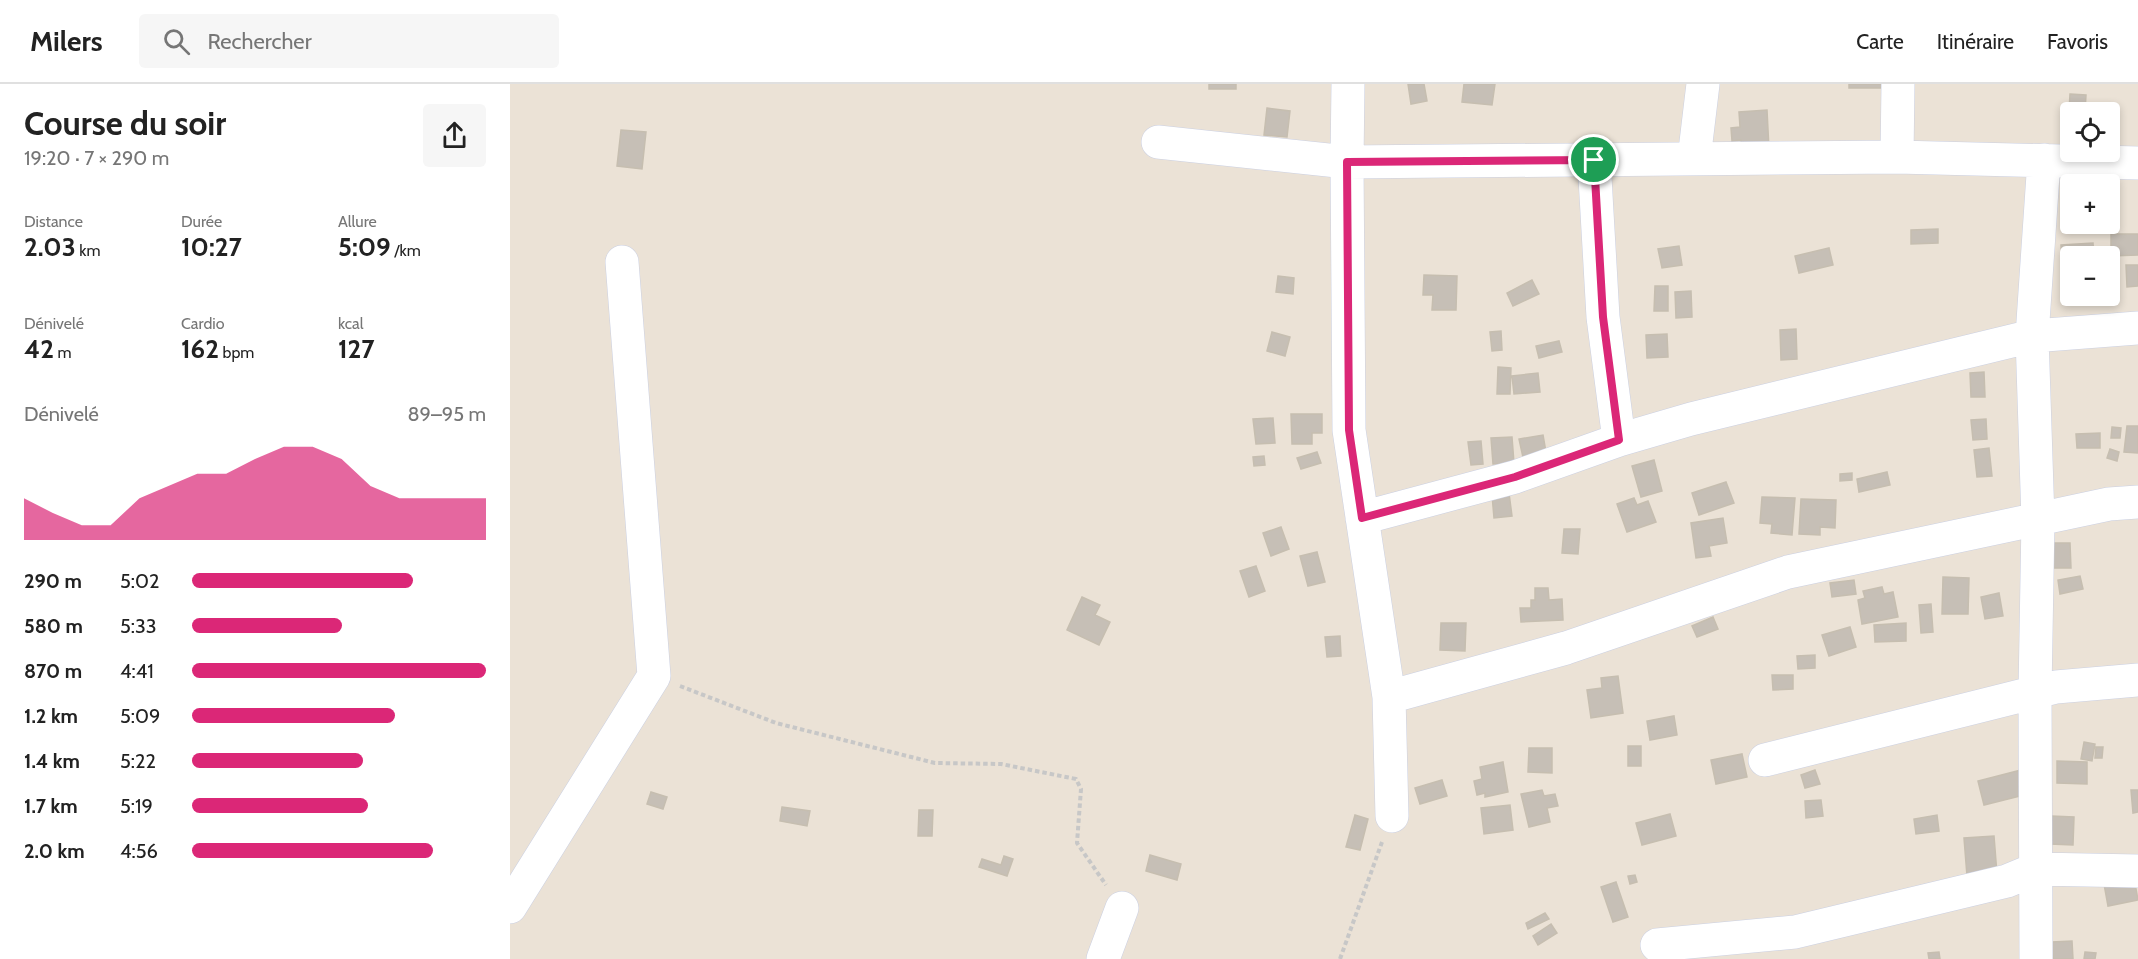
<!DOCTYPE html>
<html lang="fr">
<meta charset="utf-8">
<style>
body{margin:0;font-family:Cabin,sans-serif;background:#f6f6f6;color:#222;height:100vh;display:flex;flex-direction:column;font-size:22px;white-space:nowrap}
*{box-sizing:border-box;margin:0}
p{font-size:20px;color:#767676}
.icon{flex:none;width:33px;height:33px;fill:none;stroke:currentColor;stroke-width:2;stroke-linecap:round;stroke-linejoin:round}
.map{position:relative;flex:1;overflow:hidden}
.drawer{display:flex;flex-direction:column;background:#fff;width:510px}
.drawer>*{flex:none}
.tools{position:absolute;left:1550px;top:18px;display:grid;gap:12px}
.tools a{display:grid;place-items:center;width:60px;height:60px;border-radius:6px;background:#fff;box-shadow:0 3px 9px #0003;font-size:30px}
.pin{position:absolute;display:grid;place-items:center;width:51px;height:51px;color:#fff;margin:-26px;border:3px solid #fff;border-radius:50%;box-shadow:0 2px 6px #0007}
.round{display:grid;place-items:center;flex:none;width:63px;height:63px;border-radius:6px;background:#f6f6f6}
.headline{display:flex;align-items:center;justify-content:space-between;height:102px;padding:0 24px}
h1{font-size:33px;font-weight:700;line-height:45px}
.stats{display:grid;grid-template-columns:repeat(3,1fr);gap:9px;height:102px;padding:6px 24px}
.stats div{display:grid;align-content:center}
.stats b{font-size:26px;font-weight:700}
.stats small{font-size:16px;font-weight:400}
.stats p{font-size:16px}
.chart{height:168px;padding:12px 24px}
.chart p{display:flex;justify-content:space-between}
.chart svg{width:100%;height:108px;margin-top:6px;fill:#db2777;opacity:.7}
ul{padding:0 24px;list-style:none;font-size:20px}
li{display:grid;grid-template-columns:96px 72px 1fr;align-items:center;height:45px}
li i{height:15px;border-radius:8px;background:#db2777}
header{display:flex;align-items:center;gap:36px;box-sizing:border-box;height:84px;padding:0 30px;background:#fff;border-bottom:2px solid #e0e0e0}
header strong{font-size:28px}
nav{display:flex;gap:33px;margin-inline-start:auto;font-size:21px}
.search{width:420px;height:54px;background:#f6f6f6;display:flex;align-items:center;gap:15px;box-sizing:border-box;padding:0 21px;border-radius:6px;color:#767676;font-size:22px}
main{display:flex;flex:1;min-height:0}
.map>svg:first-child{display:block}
.building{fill:#c6bfb6;stroke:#c6beb0;stroke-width:1.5}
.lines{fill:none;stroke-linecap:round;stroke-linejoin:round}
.minor-casing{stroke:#cbd0e2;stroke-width:34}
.path{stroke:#c7c7c7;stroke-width:4;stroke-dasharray:4.5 3;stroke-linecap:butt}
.minor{stroke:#fff;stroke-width:33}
.route-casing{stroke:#fff;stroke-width:12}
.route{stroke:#db2777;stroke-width:8}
</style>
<header>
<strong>Milers</strong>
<div class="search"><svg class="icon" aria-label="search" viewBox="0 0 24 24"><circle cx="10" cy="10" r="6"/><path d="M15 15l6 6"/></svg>Rechercher</div>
<nav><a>Carte</a><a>Itinéraire</a><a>Favoris</a></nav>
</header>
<main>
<section class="drawer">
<div class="headline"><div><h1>Course du soir</h1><p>19:20 · 7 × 290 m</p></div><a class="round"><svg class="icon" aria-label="share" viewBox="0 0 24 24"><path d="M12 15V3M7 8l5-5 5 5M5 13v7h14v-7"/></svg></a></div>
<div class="stats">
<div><p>Distance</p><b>2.03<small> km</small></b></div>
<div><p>Durée</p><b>10:27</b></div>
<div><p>Allure</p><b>5:09<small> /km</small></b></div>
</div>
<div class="stats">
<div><p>Dénivelé</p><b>42<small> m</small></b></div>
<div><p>Cardio</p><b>162<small> bpm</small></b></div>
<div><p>kcal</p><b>127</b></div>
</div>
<div class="chart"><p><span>Dénivelé</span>89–95 m</p>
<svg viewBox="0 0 160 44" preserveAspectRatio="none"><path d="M0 44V27L10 33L20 38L30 38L40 27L50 22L60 17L70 17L80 11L90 6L100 6L110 11L120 22L130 27L140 27L150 27L160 27V44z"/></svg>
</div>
<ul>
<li><b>290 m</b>5:02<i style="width:75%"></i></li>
<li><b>580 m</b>5:33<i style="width:51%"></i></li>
<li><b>870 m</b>4:41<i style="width:100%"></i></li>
<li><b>1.2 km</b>5:09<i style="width:69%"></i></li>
<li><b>1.4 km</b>5:22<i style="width:58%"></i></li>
<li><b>1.7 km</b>5:19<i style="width:60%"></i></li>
<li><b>2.0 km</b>4:56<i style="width:82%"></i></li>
</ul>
</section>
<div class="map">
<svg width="1628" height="875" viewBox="0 0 1628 875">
<rect width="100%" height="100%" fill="#ebe2d6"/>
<path class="building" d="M699 0H726V5H699Z
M898 0H914L917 17 901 20Z
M954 0H985L982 21 952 18Z
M1339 0H1375V4H1339Z
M1560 10 1576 11 1575 28H1560V44L1558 43Z
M757 24 780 27 777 53 754 51Z
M1257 26 1259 65 1232 66 1231 56 1222 57 1221 44 1230 43 1229 28Z
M111 46 136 48 132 85 107 82Z
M1428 145V159L1401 160V146Z
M1601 150H1628V171L1601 172Z
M1583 159 1584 172H1560V178L1552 179 1551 161Z
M1169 162 1172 181 1152 184 1148 165Z
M1319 164 1323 181 1289 189 1285 172Z
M1616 181H1628V202L1617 203Z
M914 191 947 192 946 226H922L923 211H913Z
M768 192 784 194 783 210 766 208Z
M1022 196 1029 210 1003 222 997 209Z
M1145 202H1158V227H1144Z
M1181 207 1182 233 1166 234 1165 208Z
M1565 212H1591V221L1564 220Z
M1286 245 1287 275 1271 276 1270 246Z
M991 247 992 266 982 267 980 248Z
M762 248 780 253 775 272 757 267Z
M1157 250 1158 273 1137 274 1136 251Z
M1049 257 1052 268 1029 274 1026 262Z
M988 283 1001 284 1000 310H987Z
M1474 288 1475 313H1461L1460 289Z
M1028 289 1030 308 1004 310 1002 292Z
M781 330H812V349H802V360H782Z
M763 334 765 359 746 360 743 335Z
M1476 335 1477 355 1463 356 1461 336Z
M1617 342H1628V369L1614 368Z
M1602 343 1611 344 1610 354H1601Z
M1590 349V364H1567L1566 350Z
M1033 351 1037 374 1014 378 1009 355Z
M1002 353 1004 379 983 380 981 354Z
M971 357 973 380 961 381 958 358Z
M1479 364 1482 392 1467 393 1464 366Z
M1600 365 1609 368 1607 377 1597 374Z
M807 368 811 379 791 385 787 374Z
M754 372 755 381 744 382 743 373Z
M1144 376 1152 407 1131 413 1122 382Z
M1377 388 1380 401 1349 408 1347 395Z
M1342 389V396L1330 397V390Z
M1216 398 1224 419 1189 431 1182 409Z
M999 409 1002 432 984 434 982 411Z
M1252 413 1285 414 1282 451 1261 449 1262 440 1250 439Z
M1124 414 1127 421 1138 417 1146 438 1117 448 1107 420Z
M1291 415 1326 416 1325 444 1310 443V451L1289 450Z
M1213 434 1217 459 1199 462 1201 472 1186 474 1181 439Z
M771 443 779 465 761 472 753 449Z
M1054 445H1070L1068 470 1052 469Z
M1544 459H1560L1561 484H1544Z
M807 468 815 498 798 502 790 472Z
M746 482 755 507 739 513 730 487Z
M1570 492 1573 505 1550 510 1548 496Z
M1433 493 1459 494 1458 530H1432Z
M1344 496 1346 510 1322 513 1320 499Z
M1372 503 1374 510 1383 508 1388 533 1352 540 1348 516 1355 514 1353 507Z
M1025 504H1038L1039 516 1052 515 1053 536 1011 538 1010 524H1021V516H1025Z
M1489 509 1493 532 1475 535 1471 513Z
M572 513 590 521 585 531 600 538 589 561 557 546Z
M1421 520 1423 548 1411 549 1409 521Z
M1203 533 1208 545 1187 553 1182 542Z
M931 539H956L955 567 930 566Z
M1396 539V557L1365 558 1364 541Z
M1340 543 1346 563 1319 572 1312 551Z
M830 552 831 572 817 573 815 553Z
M1305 571V584L1288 585 1287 572Z
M1262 591H1283V605L1263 606Z
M1108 592 1113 629 1081 634 1077 606 1092 604 1091 594Z
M1164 632 1167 651 1140 656 1137 637Z
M1574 658 1585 660 1582 677 1571 675Z
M1118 662H1131V682H1118Z
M1586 663H1593L1592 674H1585Z
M1019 664H1042V689L1018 688Z
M1232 670 1237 693 1206 700 1201 676Z
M1547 677 1577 678V700L1547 699Z
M993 678 998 708 975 713V709L967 711 964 697 972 695 970 683Z
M1515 685 1522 709 1474 721 1468 697Z
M1305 686 1310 700 1295 704 1291 691Z
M932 696 937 712 910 720 905 704Z
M1032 706 1034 712 1045 710 1048 722 1037 724 1040 738 1019 743 1011 710Z
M1621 706H1628V728L1623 729Z
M141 708 157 713 153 725 137 720Z
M1311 716 1313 732 1296 734 1295 717Z
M1000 721 1003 746 974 750 971 724Z
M272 723 300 727 297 742 270 737Z
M409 726H423L422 752H408Z
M1160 730 1166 752 1132 761 1126 739Z
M845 731 858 735 850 766 836 763Z
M1427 731 1429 747 1406 750 1404 735Z
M1541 732 1564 733 1563 761 1540 760Z
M1484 752 1487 790 1457 792 1454 754Z
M640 771 671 780 667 796 636 787Z
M494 772 503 775 497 792 469 783 472 775 491 781Z
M1125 791 1127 798 1120 800 1118 792Z
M1624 794 1628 816 1598 822 1594 800Z
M1106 798 1118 833 1103 838 1091 803Z
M1035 829 1039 835 1018 845 1016 839Z
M1041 840 1047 849 1028 861 1023 852Z
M1562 857 1563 875H1543L1542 858Z
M1429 868 1430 875H1419L1418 869Z
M1575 868 1586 869 1585 875H1574Z"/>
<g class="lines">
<defs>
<path id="minor" d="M838 0 837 78 839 346 879 613 882 732
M648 58 837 78 1387 73 1628 79
M1387 73 1388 0
M1184 75 1193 0
M1084 76 1093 233 1109 356
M852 434 1005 393 1109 356 1181 335 1522 252 1628 244
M879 613 1056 564 1278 488 1599 420 1628 418
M1255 676 1546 603 1628 596
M0 823 144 592 112 178
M1147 861 1285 848 1497 797 1526 785 1628 787
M593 875 612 824
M1526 875 1525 608 1528 436 1522 252 1534 76"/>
</defs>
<use href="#minor" class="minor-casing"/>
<path class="path" d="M170 602 266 639 425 679 491 680 566 695 571 705 567 759 596 801
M830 875 872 758"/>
<use href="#minor" class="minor"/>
</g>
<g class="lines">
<defs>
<path id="route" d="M1084 76 1093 233 1109 356 1005 393 852 434 839 346 837 78Z"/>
</defs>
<use href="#route" class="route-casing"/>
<use href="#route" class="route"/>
</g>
</svg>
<div class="tools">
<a><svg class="icon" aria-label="locate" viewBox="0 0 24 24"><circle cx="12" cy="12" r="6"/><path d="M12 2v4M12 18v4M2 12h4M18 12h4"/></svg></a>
<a>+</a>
<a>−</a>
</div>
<div class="pin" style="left:1084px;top:76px;background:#1e9e55"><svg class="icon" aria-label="arrive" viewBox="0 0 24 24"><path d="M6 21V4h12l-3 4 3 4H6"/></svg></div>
</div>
</main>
